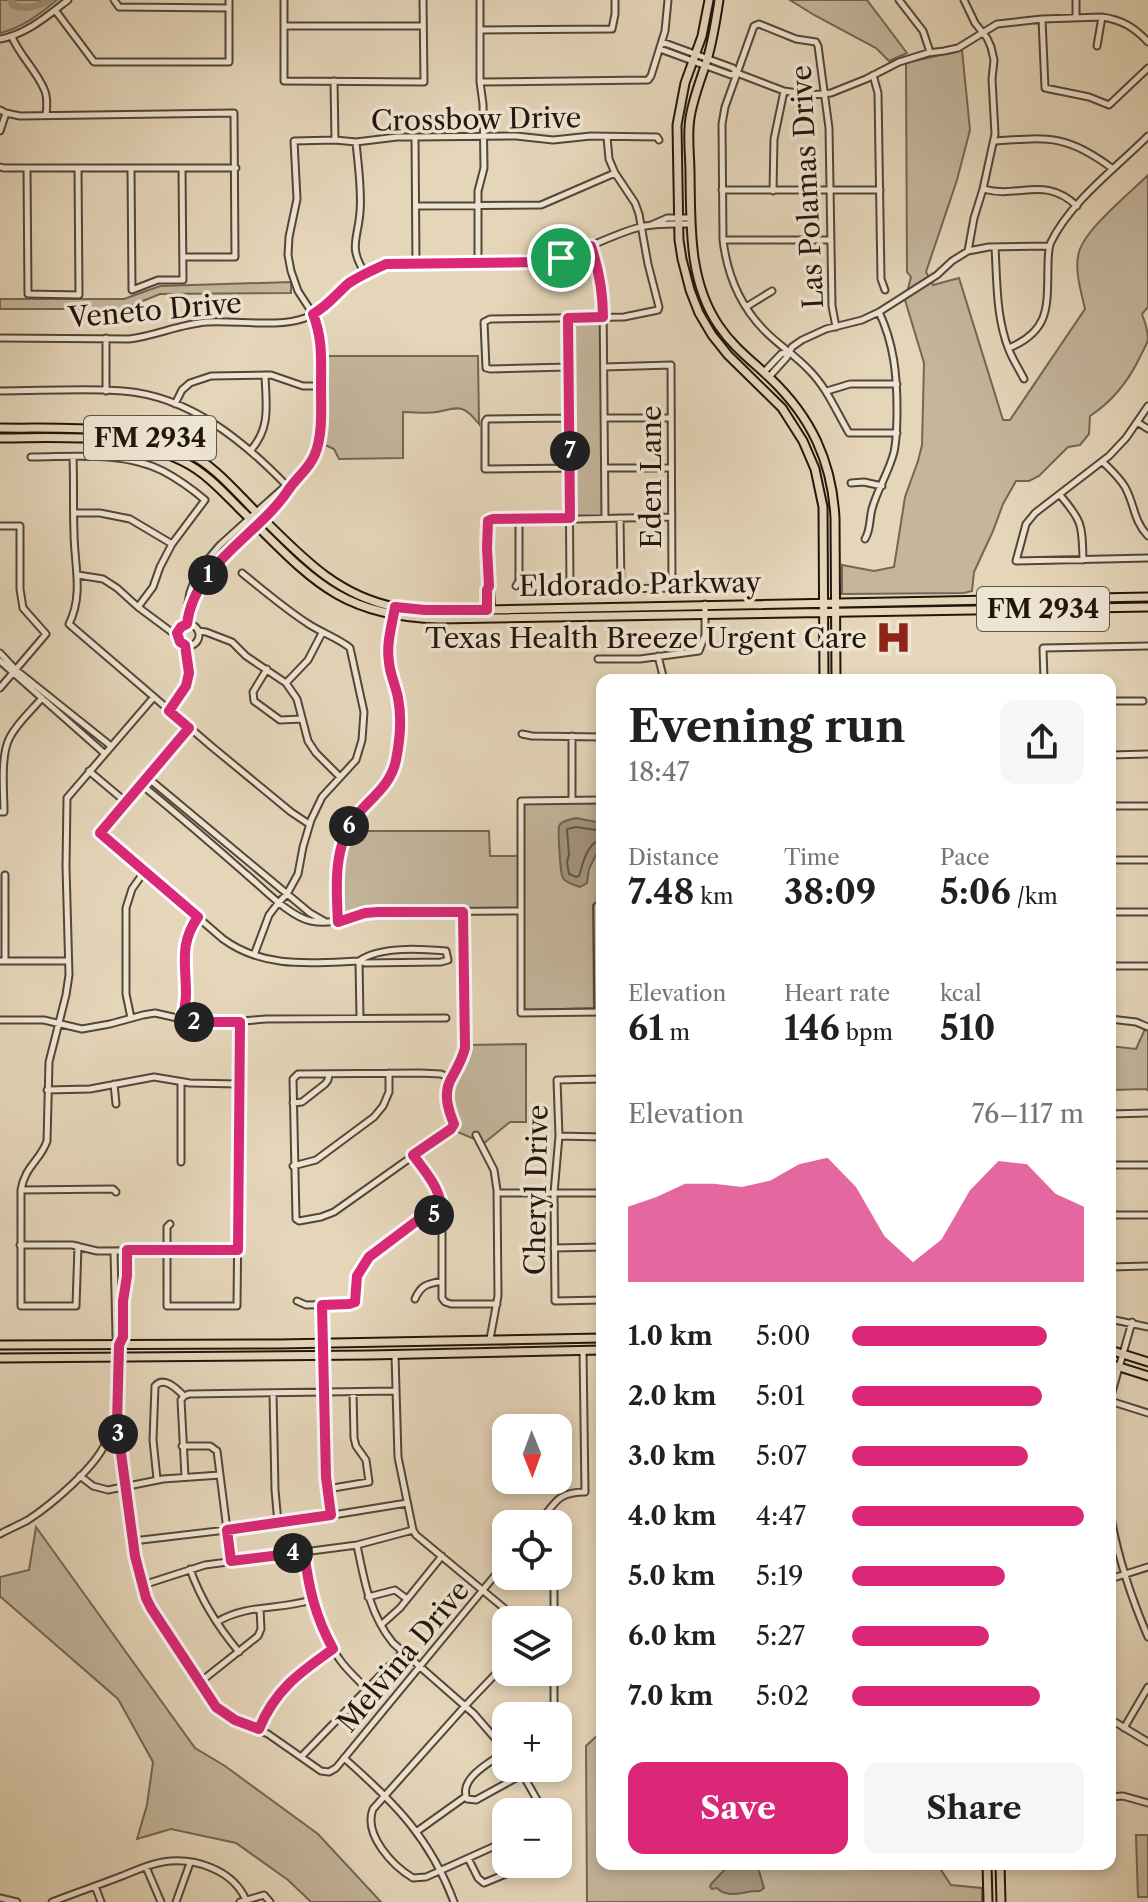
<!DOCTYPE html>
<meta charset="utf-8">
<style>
body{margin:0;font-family:"Libre Caslon Text",serif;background:#f6f6f6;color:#202124;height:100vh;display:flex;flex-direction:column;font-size:30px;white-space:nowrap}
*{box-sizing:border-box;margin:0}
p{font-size:26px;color:#757577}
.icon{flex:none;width:44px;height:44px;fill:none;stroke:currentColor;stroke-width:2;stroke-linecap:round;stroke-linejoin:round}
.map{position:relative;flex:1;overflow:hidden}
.side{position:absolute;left:596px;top:674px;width:520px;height:1196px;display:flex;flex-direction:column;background:#fff;border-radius:16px;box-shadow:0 4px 12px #0003}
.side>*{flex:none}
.needle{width:52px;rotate:179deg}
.buttons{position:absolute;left:492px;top:1414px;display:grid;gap:16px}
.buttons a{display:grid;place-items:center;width:80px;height:80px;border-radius:16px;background:#fff;box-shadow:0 4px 12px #0003;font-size:40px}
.pin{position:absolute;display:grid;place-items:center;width:68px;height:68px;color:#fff;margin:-34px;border:4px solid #fff;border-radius:50%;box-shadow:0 2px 8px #0007}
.km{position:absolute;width:40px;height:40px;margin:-20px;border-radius:50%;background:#222;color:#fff;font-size:22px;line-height:40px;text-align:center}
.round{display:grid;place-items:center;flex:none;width:84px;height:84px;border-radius:16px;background:#f6f6f6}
.headline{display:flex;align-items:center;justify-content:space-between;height:136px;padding:0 32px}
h1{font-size:44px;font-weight:700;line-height:60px}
.stats{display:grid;grid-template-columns:repeat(3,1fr);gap:12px;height:136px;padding:8px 32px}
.stats div{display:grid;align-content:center}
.stats b{font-size:34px;font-weight:700}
.stats small{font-size:22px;font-weight:400}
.stats p{font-size:22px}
.chart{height:224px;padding:16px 32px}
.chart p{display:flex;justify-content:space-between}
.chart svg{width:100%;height:144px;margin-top:8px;fill:#db2777;opacity:.7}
.primary-button{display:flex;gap:16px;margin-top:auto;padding:16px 32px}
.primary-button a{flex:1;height:92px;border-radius:16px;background:#db2777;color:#fff;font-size:32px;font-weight:700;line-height:92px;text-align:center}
.primary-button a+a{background:#f6f6f6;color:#202124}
ul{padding:0 32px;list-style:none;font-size:26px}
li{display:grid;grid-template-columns:128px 96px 1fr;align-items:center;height:60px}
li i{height:20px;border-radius:10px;background:#db2777}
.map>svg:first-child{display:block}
.green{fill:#c4b59c;stroke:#736654;stroke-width:2}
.water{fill:#a3947e;stroke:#6f6250;stroke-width:2}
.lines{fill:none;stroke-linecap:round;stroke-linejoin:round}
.shore{stroke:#625545;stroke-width:2}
.river{stroke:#a3947e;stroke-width:7}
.minor-casing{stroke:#534637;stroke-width:9}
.major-casing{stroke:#22160c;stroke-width:11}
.minor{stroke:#eee4d2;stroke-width:5}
.major{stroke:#e5d5b9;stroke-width:7}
.route-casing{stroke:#fff;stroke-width:16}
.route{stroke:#db2777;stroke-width:10}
.labels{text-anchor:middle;stroke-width:7;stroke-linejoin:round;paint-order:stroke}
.shield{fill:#eee4d2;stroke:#5f5447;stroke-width:2}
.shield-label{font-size:26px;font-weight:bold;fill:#22160c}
.street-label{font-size:28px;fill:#22160c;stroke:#eee4d2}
.poi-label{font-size:28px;fill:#22160c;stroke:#eee4d2;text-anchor:end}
</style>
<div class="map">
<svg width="1148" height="1902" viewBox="0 0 1148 1902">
<rect width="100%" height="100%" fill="#e5d5b9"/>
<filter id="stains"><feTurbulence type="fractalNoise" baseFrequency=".0025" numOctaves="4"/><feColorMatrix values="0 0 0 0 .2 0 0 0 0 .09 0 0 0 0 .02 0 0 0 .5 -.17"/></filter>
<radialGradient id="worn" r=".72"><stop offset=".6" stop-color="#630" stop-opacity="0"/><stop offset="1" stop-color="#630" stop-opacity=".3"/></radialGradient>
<path class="green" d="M0 0H57C40 14 22 28 0 33Z
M790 0H867L907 53 889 61 876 48 814 15Z
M962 50 970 130 957 180 926 272 933 285 959 278 1003 420H1010L1085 309C1081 291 1074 270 1079 252 1086 228 1130 193 1148 175V307L1142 314C1145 322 1148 331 1148 339 1147 345 1142 352 1140 357 1128 382 1113 401 1090 416L1089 434 1080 445 1068 447 1039 476 1029 481H1016L1003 504 993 531 974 572 972 591 964 593 842 594V565L874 571 894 567 905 497 918 461 922 445 924 363 905 300 911 277 907 272 906 63Z
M291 282V293L160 294 123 309H0V299H124L160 286Z
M601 319 604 516H573L571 320Z
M325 356H478L479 424C463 404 460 407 437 412 427 414 414 412 403 412V458L339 459 334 449 325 445Z
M602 803V904L593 905 594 1008 527 1010 524 1007 523 804Z
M350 831H489L490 856H518L519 908 377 909 344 916 342 913C342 885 338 856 350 831Z
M1145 1029 1148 1030V1091L1147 1089 1110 1090V1046L1136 1049Z
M526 1044V1122H510L484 1143 455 1131C457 1118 448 1106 449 1093 450 1084 456 1077 460 1070 465 1063 466 1054 468 1045Z
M36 1527 195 1748 225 1766 318 1834 381 1902H311L288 1880 236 1843 171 1829 137 1839 147 1805 153 1762 118 1699 2 1598 0 1597V1577L29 1570Z
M602 1731V1864H937L951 1885 982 1888V1902H587L586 1746Z
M1136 1835H1148V1897H1138Z"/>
<path class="water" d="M576 818 602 823V843L589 869 587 883 580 887C575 885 566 883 563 878 560 875 558 830 559 826 562 820 570 820 576 818Z
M730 1864H757L764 1888 760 1891C746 1890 728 1900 717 1888L712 1889 710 1887 711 1884Z"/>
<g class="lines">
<path class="shore" d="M602 831 576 827 567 829 569 855 567 862 569 874 576 877 579 876C583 863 587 842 602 840"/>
<path class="river" d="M11 0 13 5C26 11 38 5 51 0"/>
<defs>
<path id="minor" d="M114 0 119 7 229 8
M284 0V81L424 82 423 0
M899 0 923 31 930 52
M964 0 975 23 987 38 991 47 994 60 992 79 995 134 983 189 974 218 968 251
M1076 0V18
M55 10 94 62H229V0
M1042 19 1045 88 1089 97 1109 105 1148 68
M284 26H423
M480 30 612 29 615 14V0
M12 37C20 56 36 70 44 89 48 97 47 107 46 115
M0 39C27 34 47 16 68 0
M662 42 733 68 737 73 784 91 810 95 831 93 866 79 899 62 928 53 944 51 958 48 997 24 1042 19 1102 17C1122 20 1134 27 1148 42
M1097 46 1102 17
M660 49 731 75 736 73
M873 75 878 93 881 279 885 290
M334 81 335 140
M480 82 648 80 651 76 665 31 668 0
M0 110 6 113 20 116 234 113 235 257H183
M0 131 6 113
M415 137 416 264
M995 141C1050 137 1068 135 1113 169
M356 142C358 165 362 189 360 212 358 239 348 247 365 273
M0 167 4 168H236
M27 168 28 294 79 295 78 168
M131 168 132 290 158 280H183L182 168
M983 189C1020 199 1044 175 1077 206
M722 190H880
M773 191 774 139 784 91
M416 206 541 205 615 173
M651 225 667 218H691
M723 240H830
M591 246 598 266 603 299 605 518
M995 247C997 281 996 318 1009 350 1013 360 1019 369 1024 379
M478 263V191L484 168 483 104 480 82V0
M746 307 772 291
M568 318 570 589 697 588
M836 327 832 306 829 128 818 46 816 42 796 39 759 24 754 26 725 107 722 124 723 240C727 273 740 305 763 329 777 344 795 355 809 370 827 388 836 411 849 433H897
M0 338 129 339C155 336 180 324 207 322 235 320 279 328 305 318 327 309 331 298 348 284 359 275 373 270 386 264L544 262C577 255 607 236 640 227 656 223 674 224 691 224
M1009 348C1051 330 1047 306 1048 266 1048 258 1048 249 1051 242 1071 201 1116 168 1148 136
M569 367 490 369 486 368 484 322 490 319 624 317 658 310 659 307 648 264 639 214 635 203 615 173 609 159 607 137
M604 367 671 365 672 588
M764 372 781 354 788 352
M769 377 787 357 792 347 802 340 826 329 862 320 879 312 937 275 952 261 968 251 989 247 1049 246
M0 391C39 391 84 388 123 391 190 396 245 442 289 488
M106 391V338
M827 391 850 384H897
M175 404 182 390 190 383 211 376 271 375 303 386H321
M1148 406 1126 438 1109 456 1035 513 1026 524 1016 561 1148 558
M569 418 487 419 485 422V469L570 468
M604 418H671
M1137 422 1148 429
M251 450C271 427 266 405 265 375
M31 457C74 457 123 451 163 471 178 479 192 489 205 500L172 544 160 567 153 587 138 607
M73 457C74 482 73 507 74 532 74 564 84 594 69 624L211 746 291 812 309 824
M1103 462C1111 470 1119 477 1125 487 1135 505 1133 520 1148 536
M605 468H671
M851 483 864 482 882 486
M1060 495C1083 522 1082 525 1083 560
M74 513H100L130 519 172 544
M620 518 621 588
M0 526H20V589L23 608 46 634 0 688
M865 539C871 529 869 520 872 509 877 490 889 472 894 452 897 438 897 423 897 409 897 375 894 344 879 312
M242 573C263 590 284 608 307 623 318 631 342 640 350 648L364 712 362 740 356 760 322 797 311 820 303 847 298 874 287 894 279 902 269 915 254 955
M78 575 103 579 117 588 138 607 177 636
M516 586 519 581V519
M492 610 487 548 488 521 672 517
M487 618V590L489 586
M187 624 190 607 203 579 287 494 314 457 317 447 320 425 321 391 320 332 313 314 298 291 291 271 288 255 289 237 297 199 294 141 335 140 356 142 397 137H415L516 136 553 140 591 136 657 137 659 140
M177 635a11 11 0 1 1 22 0a11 11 0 1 1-22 0Z
M184 625 190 592 198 571 220 545 282 489 288 488
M198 631 206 632 232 642 246 656 286 683 297 699 308 741 316 753 340 777
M0 653 16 670 111 746
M658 656 664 680
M598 659H640L699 651 705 635V604
M0 661 104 753
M267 669 253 692 254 701 280 720 302 719
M1044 680 1043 648 1148 646
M286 683 308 660 322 633
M1110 701H1143
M169 711 186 686 189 673 185 645
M189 728 100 833 223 939C264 969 311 963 359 961L365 963 441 962 448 960 446 951C421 949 380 946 359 961
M522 734 532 736 602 737
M572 736V800
M1110 755 1148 754
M89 771 127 803
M148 778 310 913 324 921
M142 785C177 814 212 844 246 874 263 888 290 917 311 921 336 926 354 914 378 912L521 911
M602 800 521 801V1013L602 1012
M1110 806H1148
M0 812H4C4 791 0 755 10 737 18 722 32 710 42 698
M1110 860H1148
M1110 912H1148
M338 922C336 884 332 841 360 811 374 796 390 784 396 763 401 742 402 716 398 696 395 684 390 672 389 660 387 644 392 627 394 612
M0 961H68
M5 961V875
M359 961 360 1018
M1110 966H1148
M598 1012 597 906H602
M131 1018 126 994V908L132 889 144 872
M1110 1019 1136 1022 1148 1027
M0 1020H44L82 1029 110 1024 143 1015 155 1013 195 1022H232L266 1019 446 1018
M182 1020 186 995V942L188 932 198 917
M451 1079 441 1074 420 1073 298 1074 293 1079 296 1219 299 1221 321 1217 334 1212 451 1129 454 1124C437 1081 458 1084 465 1048L463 912
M602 1079 557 1080 559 1136 554 1193 555 1301 602 1300
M114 1084 116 1104
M47 1090 90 1089 154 1077 190 1083 238 1084
M293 1103 302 1102 325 1084 328 1080 329 1074
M1110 1114 1148 1113
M476 1135 494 1170 497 1190 498 1296 490 1339
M559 1136 602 1137
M413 1155 432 1180 442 1205V1298L445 1302 451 1304H497
M181 1162V1082
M1110 1165H1148
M293 1166 316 1160 374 1117 383 1106 389 1092V1073
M21 1190 113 1189 116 1192
M497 1193H602
M1110 1215H1148
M170 1224 167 1227V1306H237L240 1022
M20 1245H72L97 1251 238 1250
M78 1246 76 1306H21V1190C25 1166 40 1161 47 1141L49 1062 66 995 69 975 66 867 67 798 153 698
M554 1248 602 1247
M114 1251 116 1337 119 1344
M1110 1267 1148 1266
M415 1299C421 1285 427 1284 442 1281
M297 1301 306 1305 349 1304 355 1302C359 1283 354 1273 369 1257 390 1239 413 1216 442 1214
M322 1305 326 1477 331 1515
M1110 1319 1148 1327
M119 1345 123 1337V1301L127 1276V1251
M395 1355 398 1457 413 1530 416 1535 510 1613 524 1618 554 1619
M273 1393 275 1490 278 1523
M184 1396 189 1394 396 1391
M184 1396 181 1400 185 1477
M1110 1399 1132 1322
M1110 1401 1148 1413
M116 1411C117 1440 122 1469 126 1498 132 1535 135 1574 151 1608L216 1707 235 1720 268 1734 321 1771 329 1772 336 1768 506 1562
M182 1446H210L217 1451 231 1561
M80 1476 93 1486 108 1490 163 1479 220 1475
M157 1479 153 1440 155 1386C164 1376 176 1388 184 1396
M327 1489 369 1482 366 1460 356 1446 354 1438 353 1392
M1110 1511C1117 1556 1130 1595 1148 1637
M538 1524C555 1504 556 1492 585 1492L583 1350
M0 1534C9 1529 19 1525 28 1520 51 1505 95 1468 106 1442 118 1415 119 1387 119 1358
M133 1541 278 1524 407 1503
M357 1545C364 1580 370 1615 393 1643L474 1714 506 1751
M304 1552C309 1590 316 1629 340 1660 347 1670 357 1679 366 1688
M190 1569C201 1600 218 1627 239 1652
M554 1576V1619
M1110 1579 1148 1567
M143 1585 205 1565 357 1545 413 1530
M368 1597 395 1590 407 1599
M217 1622C246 1604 280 1610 311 1600
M381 1625 400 1608 442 1556
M506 1663 465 1706 373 1809C363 1835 393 1866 413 1878L426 1877 506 1841
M199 1683 258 1636 261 1629 260 1609
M551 1716 554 1705V1672
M1110 1719 1148 1742
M1124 1728 1148 1687
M259 1729C274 1691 299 1673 333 1649
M506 1751C491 1762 458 1778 467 1799L476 1800 534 1768
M301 1757 403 1652
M344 1758C395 1803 430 1838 454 1902
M519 1768 544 1812
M1110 1797 1123 1796 1148 1803
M416 1832 465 1797
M558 1841 560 1846 558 1851
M468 1858 478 1878 484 1883 530 1864
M146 1867 161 1902
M95 1886 101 1902
M0 1898 17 1902
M52 1902C75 1893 99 1885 122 1876 135 1871 149 1864 163 1862 195 1857 233 1870 246 1900
M176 1902 190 1863
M240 1902 264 1895 270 1902"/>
<path id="major" d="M709 0 702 36 685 83 677 125 679 240 682 259 690 290 699 313 712 335 728 355 782 408 803 441 815 469 823 507 824 680
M719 0C716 20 713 40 707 60 701 79 693 98 690 118 687 136 690 155 690 173 691 225 688 281 719 326 733 347 752 361 770 378 811 417 832 461 835 518L836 680
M0 428C66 429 125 423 186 452 214 465 235 491 256 512 298 553 334 595 395 607 425 613 457 610 487 610L1148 597
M0 438C63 438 127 432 184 462 206 473 223 492 240 509 308 575 336 616 439 619L1148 607
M0 1345 279 1344 602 1338
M1110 1350 1148 1362
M0 1358 369 1355 602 1350
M1110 1364 1148 1376
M987 1864 988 1902
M1000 1864 1001 1902"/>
</defs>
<use href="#minor" class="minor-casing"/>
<use href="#major" class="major-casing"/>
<use href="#minor" class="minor"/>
<use href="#major" class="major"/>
</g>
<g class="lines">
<defs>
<path id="route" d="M591 246C599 270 603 292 603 317L568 318 570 518 493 519 488 521 487 548 489 586 487 590V610H425L395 607C392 625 386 644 389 662 390 675 396 686 398 698 402 718 400 740 396 760 391 785 372 797 357 815 333 845 336 886 338 922L365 913 378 912H463L465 1048C462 1060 457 1068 451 1079 443 1094 448 1109 454 1124L451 1129 413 1155C427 1174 442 1190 442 1214L430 1215 418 1220 369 1257 357 1276 355 1302 349 1304 322 1305 326 1477 331 1515 227 1530 231 1561 304 1552C309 1589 315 1616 333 1649 299 1673 275 1690 259 1729L235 1720 216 1707 151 1608 146 1598 135 1556 117 1424 119 1345 123 1337V1301L127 1276V1250H238L240 1022H195L182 1020C184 1011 186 1003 186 994 186 963 179 944 198 917L100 833 189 728 169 711 186 686 189 673 185 645 180 642 177 633 181 627 187 624C194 564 259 535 289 489 297 477 310 468 315 454 323 434 321 408 321 387 321 359 323 340 313 314 329 305 336 294 349 283 361 275 373 270 386 264L544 262 561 258Z"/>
</defs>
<use href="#route" class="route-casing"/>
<use href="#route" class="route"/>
</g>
<defs>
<symbol id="hospital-bare" viewBox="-9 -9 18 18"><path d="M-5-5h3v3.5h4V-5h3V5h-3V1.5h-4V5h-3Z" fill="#8f2418" stroke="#eee4d2" stroke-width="2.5" paint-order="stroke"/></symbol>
</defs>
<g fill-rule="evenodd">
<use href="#hospital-bare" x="868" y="612" width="51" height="51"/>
</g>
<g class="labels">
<g class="shield">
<rect x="84" y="416" width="132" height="44" rx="6"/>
<rect x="977" y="587" width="132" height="44" rx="6"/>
</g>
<g class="shield-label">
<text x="150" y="447">FM 2934</text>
<text x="1043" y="618">FM 2934</text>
</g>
<g class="street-label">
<text transform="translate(476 119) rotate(-1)" y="10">Crossbow Drive</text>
<text transform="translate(807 187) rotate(-93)" y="10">Las Polamas Drive</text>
<text transform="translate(155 310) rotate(-5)" y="10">Veneto Drive</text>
<text transform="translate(651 477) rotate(-90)" y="10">Eden Lane</text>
<text transform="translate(640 584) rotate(-1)" y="10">Eldorado Parkway</text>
<text transform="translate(536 1190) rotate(-89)" y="10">Cheryl Drive</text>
<text transform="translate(403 1656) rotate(-50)" y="10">Melvina Drive</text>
</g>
<g class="poi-label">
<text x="867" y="648">Texas Health Breeze Urgent Care</text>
</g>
</g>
<rect width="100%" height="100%" filter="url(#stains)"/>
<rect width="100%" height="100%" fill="url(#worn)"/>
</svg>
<div class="buttons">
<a><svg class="needle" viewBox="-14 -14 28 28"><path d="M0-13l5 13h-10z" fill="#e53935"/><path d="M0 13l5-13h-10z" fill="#757577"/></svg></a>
<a><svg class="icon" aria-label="locate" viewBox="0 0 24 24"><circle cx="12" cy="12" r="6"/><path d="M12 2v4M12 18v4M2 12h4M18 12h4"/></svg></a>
<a><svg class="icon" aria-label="layers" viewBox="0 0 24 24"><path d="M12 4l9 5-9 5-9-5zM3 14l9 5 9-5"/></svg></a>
<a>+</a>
<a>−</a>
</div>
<div class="pin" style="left:561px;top:258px;background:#1e9e55"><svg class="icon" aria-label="arrive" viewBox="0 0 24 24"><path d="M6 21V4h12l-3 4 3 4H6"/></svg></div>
<b class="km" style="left:208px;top:575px">1</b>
<b class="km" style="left:194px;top:1022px">2</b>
<b class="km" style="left:118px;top:1434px">3</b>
<b class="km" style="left:293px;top:1553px">4</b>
<b class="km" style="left:434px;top:1215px">5</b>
<b class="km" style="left:349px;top:826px">6</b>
<b class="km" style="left:570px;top:451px">7</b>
<section class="side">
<div class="headline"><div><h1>Evening run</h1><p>18:47</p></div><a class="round"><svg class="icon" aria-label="share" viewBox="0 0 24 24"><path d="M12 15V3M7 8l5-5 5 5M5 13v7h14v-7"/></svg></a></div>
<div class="stats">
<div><p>Distance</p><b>7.48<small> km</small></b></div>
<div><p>Time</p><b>38:09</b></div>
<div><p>Pace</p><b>5:06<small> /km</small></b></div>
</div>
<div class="stats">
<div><p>Elevation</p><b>61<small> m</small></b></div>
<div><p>Heart rate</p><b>146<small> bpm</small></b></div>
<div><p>kcal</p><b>510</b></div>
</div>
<div class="chart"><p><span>Elevation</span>76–117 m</p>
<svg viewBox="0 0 160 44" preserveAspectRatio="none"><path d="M0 44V21L10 18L20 14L30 14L40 15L50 13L60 8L70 6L80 15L90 30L100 38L110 31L120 16L130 7L140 8L150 17L160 21V44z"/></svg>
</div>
<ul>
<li><b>1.0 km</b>5:00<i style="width:84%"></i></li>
<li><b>2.0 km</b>5:01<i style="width:82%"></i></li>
<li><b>3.0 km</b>5:07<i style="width:76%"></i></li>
<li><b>4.0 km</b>4:47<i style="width:100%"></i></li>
<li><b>5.0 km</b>5:19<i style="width:66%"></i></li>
<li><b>6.0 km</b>5:27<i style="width:59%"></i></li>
<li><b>7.0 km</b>5:02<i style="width:81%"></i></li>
</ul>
<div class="primary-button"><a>Save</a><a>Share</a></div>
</section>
</div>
